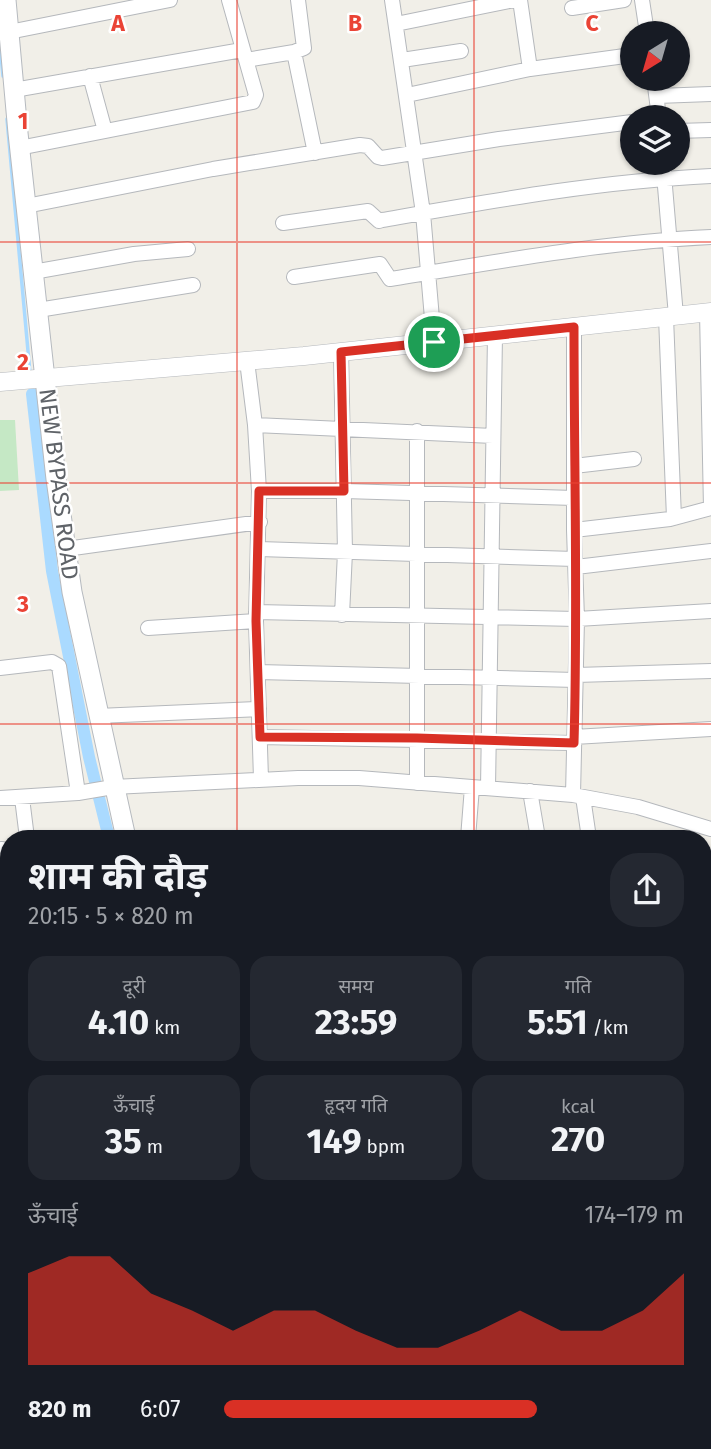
<!DOCTYPE html>
<html lang="hi">
<meta charset="utf-8">
<style>
body{margin:0;font-family:"Fira Sans","Noto Sans Devanagari",sans-serif;background:#242831;color:#f1f3f6;height:100vh;display:flex;flex-direction:column;font-size:26px;white-space:nowrap}
*{box-sizing:border-box;margin:0}
p{font-size:23px;color:#9ea1a6}
.icon{flex:none;width:38px;height:38px;fill:none;stroke:currentColor;stroke-width:2;stroke-linecap:round;stroke-linejoin:round}
.map{position:relative;flex:1;overflow:hidden}
.drawer{position:absolute;left:0px;top:830px;width:712px;height:620px;display:flex;flex-direction:column;background:#171b24;border-radius:28px 28px 0 0;box-shadow:0 2px 5px #0004}
.drawer>*{flex:none}
.needle{width:46px;rotate:217deg}
.tools{position:absolute;left:620px;top:21px;display:grid;gap:14px}
.tools a{display:grid;place-items:center;width:70px;height:70px;border-radius:50%;background:#171b24;box-shadow:0 2px 5px #0004;font-size:35px}
.pin{position:absolute;display:grid;place-items:center;width:60px;height:60px;color:#fff;margin:-30px;border:4px solid #fff;border-radius:50%;box-shadow:0 2px 7px #0007}
.round{display:grid;place-items:center;flex:none;width:74px;height:74px;border-radius:28px;background:#242831}
.summary{display:flex;align-items:center;justify-content:space-between;height:119px;padding:0 28px}
h1{font-size:38px;font-weight:700;line-height:52px}
.stats{display:grid;grid-template-columns:repeat(3,1fr);gap:10px;height:119px;padding:7px 28px}
.stats div{display:grid;align-content:center;border-radius:18px;background:#242831;text-align:center}
.stats b{font-size:35px;font-weight:700}
.stats small{font-size:19px;font-weight:400}
.stats p{font-size:19px}
.chart{height:196px;padding:14px 28px}
.chart p{display:flex;justify-content:space-between}
.chart svg{width:100%;height:126px;margin-top:7px;fill:#d93025;opacity:.7}
ul{padding:0 28px;list-style:none;font-size:23px}
li{display:grid;grid-template-columns:112px 84px 1fr;align-items:center;height:52px}
li i{height:18px;border-radius:9px;background:#d93025}
.map>svg:first-child{display:block}
.green{fill:#c5e8c5}
.lines{fill:none;stroke-linecap:round;stroke-linejoin:round}
.stream{stroke:#aadaff;stroke-width:3.5}
.canal{stroke:#aadaff;stroke-width:12}
.minor-casing{stroke:#b5b8bc;stroke-width:16}
.tertiary-casing{stroke:#b5b8bc;stroke-width:19}
.secondary-casing{stroke:#b6babf;stroke-width:21}
.minor{stroke:#fff;stroke-width:14}
.tertiary{stroke:#fff;stroke-width:18}
.secondary{stroke:#fff;stroke-width:19}
.route-casing{stroke:#fff;stroke-width:14}
.route{stroke:#d93025;stroke-width:9}
.grid{fill:none;stroke:#ea4335;stroke-width:2;stroke-opacity:0.55}
.labels{text-anchor:middle;stroke-width:5;stroke-linejoin:round;paint-order:stroke}
.street-label{font-size:23px;fill:#5f6368;stroke:#fff}
.grid-label{font-size:23px;text-anchor:middle;font-weight:bold;fill:#ea4335;stroke:#fff;stroke-width:5;stroke-linejoin:round;paint-order:stroke}
</style>
<div class="map">
<svg width="711" height="1449" viewBox="0 0 711 1449">
<rect width="100%" height="100%" fill="#f1efe8"/>
<path class="green" d="M0 420H15L19 490 0 491Z"/>
<g class="lines">
<path class="stream" d="M0 45 3 76
M7 119 30 373"/>
<path class="canal" d="M32 394 52 571 89 757 109 838
M246 1440 249 1449"/>
<defs>
<path id="minor" d="M392 0 423 213 434 342
M520 0 530 69
M642 0 647 33
M572 8 624 0
M396 24 514 0
M9 32 170 0
M294 52 315 153
M246 60 294 52 304 48 298 0
M402 60 461 51
M90 76 105 131
M654 79 659 117
M14 90 242 50
M407 95 530 69 632 55
M657 96 711 94
M677 131 711 130
M19 148 253 102 256 95 229 0
M663 163 676 316
M26 206 213 169 360 145 368 146 378 157 382 158 499 139 632 122
M283 223 368 211 379 221 382 220C491 201 601 181 711 176
M33 272 134 254 188 249
M294 277 380 264 390 279C496 262 603 242 711 237
M38 310 193 285
M707 312 711 508
M666 317 674 518
M341 352 345 552 342 615
M247 361 255 425 259 491 256 621 261 779
M255 425 493 436
M574 466 634 459
M259 491H344L574 498
M574 530 670 519 711 508
M66 549 260 522
M259 549 575 559
M576 567 711 551
M256 612 577 619 711 611
M148 628 256 621
M0 668 52 662 59 666 78 793
M258 672 576 680
M576 675 711 671
M98 716 259 709
M260 737 574 743
M574 737 711 729
M417 783V431
M488 788 495 335
M530 791 538 838
M573 795 577 619 574 530V327
M583 797 589 838
M0 798 78 793 113 787 298 778H359L573 795 638 807 711 829
M22 798 27 838
M468 838 472 787
M2 849 9 889
M0 960 9 959
M704 963 711 954
M704 1084 711 1082
M0 1089 9 1088
M0 1147 9 1145
M704 1150 711 1148
M704 1182 711 1180
M0 1203 9 1201
M704 1209 711 1235
M0 1256 9 1254
M0 1316 9 1410
M704 1392 711 1390
M236 1440 238 1449
M603 1440 605 1449
M532 1449 556 1440"/>
<path id="tertiary" d="M0 382 304 356 711 312"/>
<path id="secondary" d="M6 0 18 133 56 479 72 592 126 838
M264 1440 266 1449"/>
</defs>
<use href="#minor" class="minor-casing"/>
<use href="#tertiary" class="tertiary-casing"/>
<use href="#secondary" class="secondary-casing"/>
<use href="#minor" class="minor"/>
<use href="#tertiary" class="tertiary"/>
<use href="#secondary" class="secondary"/>
</g>
<g class="lines">
<defs>
<path id="route" d="M574 327C574 466 578 604 574 743L417 738 260 737 256 621 259 491H344L341 352Z"/>
</defs>
<use href="#route" class="route-casing"/>
<use href="#route" class="route"/>
</g>
<path class="grid" d="M237 0V838M474 0V838M0 242H711M0 483H711M0 724H711M0 966H9M704 966H711M0 1208H9M704 1208H711M237 1440V1449M474 1440V1449"/>
<g class="labels">
<g class="street-label">
<text transform="translate(59 484) rotate(83)" y="8">NEW BYPASS ROAD</text>
</g>
</g>
<g class="grid-label">
<text x="118" y="31">A</text>
<text x="355" y="31">B</text>
<text x="592" y="31">C</text>
<text x="23" y="129">1</text>
<text x="23" y="370">2</text>
<text x="23" y="612">3</text>
</g>
</svg>
<div class="tools">
<a><svg class="needle" viewBox="-14 -14 28 28"><path d="M0-13l5 13h-10z" fill="#e53935"/><path d="M0 13l5-13h-10z" fill="#9ea1a6"/></svg></a>
<a><svg class="icon" aria-label="layers" viewBox="0 0 24 24"><path d="M12 4l9 5-9 5-9-5zM3 14l9 5 9-5"/></svg></a>
</div>
<div class="pin" style="left:434px;top:342px;background:#1e9e55"><svg class="icon" aria-label="arrive" viewBox="0 0 24 24"><path d="M6 21V4h12l-3 4 3 4H6"/></svg></div>
<section class="drawer">
<div class="summary"><div><h1>शाम की दौड़</h1><p>20:15 · 5 × 820 m</p></div><a class="round"><svg class="icon" aria-label="share" viewBox="0 0 24 24"><path d="M12 15V3M7 8l5-5 5 5M5 13v7h14v-7"/></svg></a></div>
<div class="stats">
<div><p>दूरी</p><b>4.10<small> km</small></b></div>
<div><p>समय</p><b>23:59</b></div>
<div><p>गति</p><b>5:51<small> /km</small></b></div>
</div>
<div class="stats">
<div><p>ऊँचाई</p><b>35<small> m</small></b></div>
<div><p>हृदय गति</p><b>149<small> bpm</small></b></div>
<div><p>kcal</p><b>270</b></div>
</div>
<div class="chart"><p><span>ऊँचाई</span>174–179 m</p>
<svg viewBox="0 0 160 44" preserveAspectRatio="none"><path d="M0 44V12L10 6L20 6L30 19L40 25L50 32L60 25L70 25L80 32L90 38L100 38L110 32L120 25L130 32L140 32L150 25L160 12V44z"/></svg>
</div>
<ul>
<li><b>820 m</b>6:07<i style="width:68%"></i></li>
</ul>
</section>
</div>
